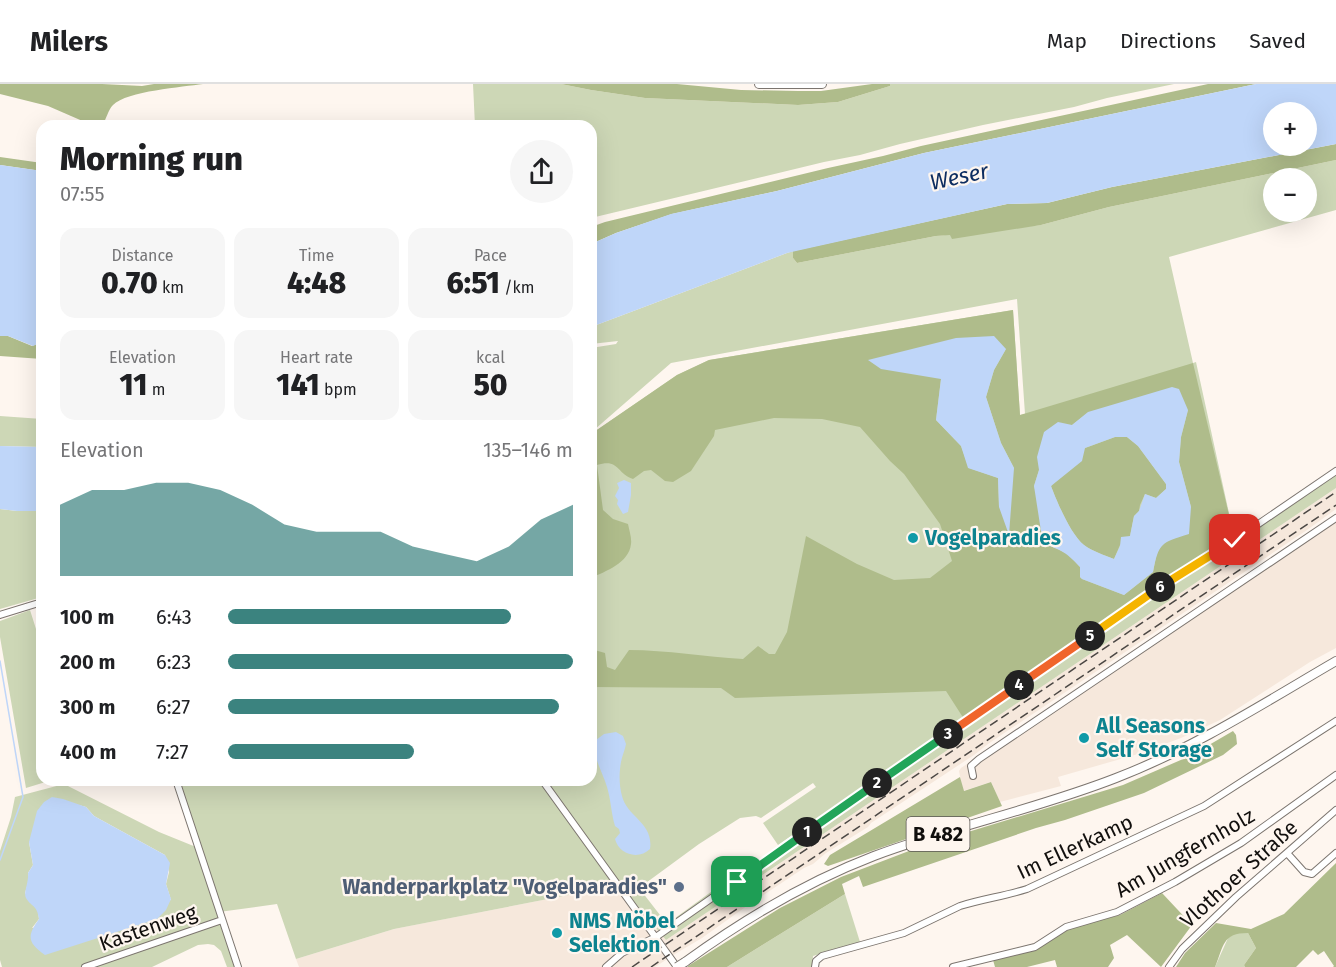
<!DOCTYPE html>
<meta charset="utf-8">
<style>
body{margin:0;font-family:"Fira Sans",sans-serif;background:#f6f6f6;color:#202124;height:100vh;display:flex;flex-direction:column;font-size:22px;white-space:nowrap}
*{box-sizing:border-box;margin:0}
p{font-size:20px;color:#757577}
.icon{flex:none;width:33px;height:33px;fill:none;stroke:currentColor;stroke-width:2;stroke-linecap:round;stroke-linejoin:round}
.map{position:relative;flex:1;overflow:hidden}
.sheet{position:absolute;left:36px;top:36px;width:561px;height:666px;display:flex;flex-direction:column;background:#fff;border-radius:18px;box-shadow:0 6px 24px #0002}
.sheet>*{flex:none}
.fabs{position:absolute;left:1263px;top:18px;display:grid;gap:12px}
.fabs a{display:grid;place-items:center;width:54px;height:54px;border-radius:50%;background:#fff;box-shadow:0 6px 24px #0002;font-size:30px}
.pin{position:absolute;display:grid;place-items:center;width:51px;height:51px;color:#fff;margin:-26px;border-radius:12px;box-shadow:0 3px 9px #0006}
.km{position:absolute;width:30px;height:30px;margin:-15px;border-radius:50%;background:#222;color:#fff;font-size:16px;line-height:30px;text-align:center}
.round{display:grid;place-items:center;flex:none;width:63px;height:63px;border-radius:32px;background:#f6f6f6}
.overview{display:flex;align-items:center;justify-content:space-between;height:102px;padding:0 24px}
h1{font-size:33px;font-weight:800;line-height:45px}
.stats{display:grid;grid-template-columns:repeat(3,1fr);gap:9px;height:102px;padding:6px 24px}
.stats div{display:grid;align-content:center;border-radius:15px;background:#f6f6f6;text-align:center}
.stats b{font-size:30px;font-weight:800}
.stats small{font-size:16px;font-weight:400}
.stats p{font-size:16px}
.chart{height:168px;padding:12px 24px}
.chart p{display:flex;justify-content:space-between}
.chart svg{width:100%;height:108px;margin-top:6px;fill:#3b837f;opacity:.7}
ul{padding:0 24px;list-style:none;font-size:20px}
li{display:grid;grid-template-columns:96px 72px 1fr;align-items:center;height:45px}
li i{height:15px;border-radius:8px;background:#3b837f}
header{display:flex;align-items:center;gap:36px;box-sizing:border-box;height:84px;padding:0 30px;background:#fff;border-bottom:2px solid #e0e0e0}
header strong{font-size:28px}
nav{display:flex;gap:33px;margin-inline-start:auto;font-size:21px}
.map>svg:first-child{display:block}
.built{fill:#f6e8dc}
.green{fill:#cdd7b6;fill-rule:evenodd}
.forest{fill:#afbc8b;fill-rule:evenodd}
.water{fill:#bfd6f9;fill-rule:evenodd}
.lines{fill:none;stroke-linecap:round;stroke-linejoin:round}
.stream{stroke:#bfd6f9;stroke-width:1.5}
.minor-casing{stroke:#7c756f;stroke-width:8}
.major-casing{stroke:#7c756f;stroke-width:10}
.minor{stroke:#fff;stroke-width:6}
.major{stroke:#fff;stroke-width:8}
.rail{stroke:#4b4744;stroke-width:1.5;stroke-dasharray:9 4.5;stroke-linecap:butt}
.major-bridge-casing{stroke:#7c756f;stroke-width:10;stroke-linecap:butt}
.major-bridge{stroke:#fff;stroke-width:8}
.split-1-casing{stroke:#fff;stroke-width:12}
.split-2-casing{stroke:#fff;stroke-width:12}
.split-3-casing{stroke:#fff;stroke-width:12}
.split-4-casing{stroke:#fff;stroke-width:12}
.split-5-casing{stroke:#fff;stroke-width:12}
.split-6-casing{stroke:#fff;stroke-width:12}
.split-7-casing{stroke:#fff;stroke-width:12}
.split-1{stroke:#22a559;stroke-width:8}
.split-2{stroke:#22a559;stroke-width:8}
.split-3{stroke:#22a559;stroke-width:8}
.split-4{stroke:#f0652b;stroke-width:8}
.split-5{stroke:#f0652b;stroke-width:8}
.split-6{stroke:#f5b400;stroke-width:8}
.split-7{stroke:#f5b400;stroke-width:8}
.culture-dot{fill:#0f9aa8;stroke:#fef6ef;stroke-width:2}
.service-dot{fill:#5c6f8a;stroke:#fef6ef;stroke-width:2}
.labels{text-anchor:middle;stroke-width:4.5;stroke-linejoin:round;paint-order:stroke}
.shield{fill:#fef6ef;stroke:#585451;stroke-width:1.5}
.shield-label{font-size:20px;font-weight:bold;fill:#110f0d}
.culture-label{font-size:21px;font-weight:bold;fill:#0d838f;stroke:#fef6ef;text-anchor:start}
.street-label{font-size:21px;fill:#110f0d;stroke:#fef6ef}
.service-label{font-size:21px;font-weight:bold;fill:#4e5e75;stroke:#fef6ef;text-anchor:end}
.water-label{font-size:22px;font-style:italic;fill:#0d2d60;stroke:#fef6ef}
</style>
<header>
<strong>Milers</strong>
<nav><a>Map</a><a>Directions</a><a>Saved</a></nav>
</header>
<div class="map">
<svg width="1336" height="883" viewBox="0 0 1336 883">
<rect width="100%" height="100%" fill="#fef6ef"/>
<path class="built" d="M1336 404V425L1307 446 988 660 974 671 871 739 868 743 826 769 813 780 804 784 759 814 755 819H751L702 854 675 870 655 883H299L296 875 394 845 620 801 666 856Z
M1336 432V564L1310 578 1220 636 1181 654 1138 670 1058 693 1061 702 1000 718 991 698 963 707 959 687 961 684Z"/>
<path class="green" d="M473 0H561L591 6 645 14 798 21 838 18 890 2V0H1174L1107 14 1074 23 983 41 900 60 860 71 824 78 591 134V42H475Z
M1336 76V126L1169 173 1193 279 1196 278 1234 452 778 761 763 739 816 703 813 699 761 734 756 732 740 734 699 760 639 804 667 840 719 802 841 728 1336 390V404L666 856 620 801 394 845 296 875 277 820 219 828 237 883H227L221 867 214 861 208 860 198 861 152 883H2L0 876V767L11 733 15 713 64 700 159 748 196 763 177 701 206 696H591V350L677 291 709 276 1013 226 1020 331 1025 330 1017 215 671 279 594 346 591 347V264L616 260 618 257 591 260V243L787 169 793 167V174L797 179 936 152 1041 141 1109 123ZM1274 94H1306V128H1274ZM75 720 86 723 94 732 165 771 169 788 166 800 171 816 32 844 39 835 38 826 25 809 29 796 28 789 33 781 29 758Z
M0 332 42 335V363L0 362Z
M0 425 17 427H42V513L0 525Z
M30 526 42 564V696H52L26 704 0 553V537Z
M845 810 860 858 813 872 812 883H727Z
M1235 849H1248L1256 864 1244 881 1245 883H1215L1228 854Z"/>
<path class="forest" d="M0 0H102L142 2 154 0H203C183 3 127 7 113 21 108 26 106 36 102 42H94L48 22 0 10Z
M561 0H677L741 6 798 7H821L872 0H890V2L838 18 798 21 645 14 591 6Z
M1208 0H1256L924 69 777 107 672 130 616 149 591 160V143L605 138 828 84 883 72 921 62Z
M1336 60V76L1109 123 1041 141 952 155 950 151 936 152 797 179 793 174V167L1007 120 1047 119 1112 103Z
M0 73 42 79V87L0 81Z
M1013 226 1020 331 1193 279 1234 452 964 635 946 607 735 614 721 604 591 603V565L605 569 607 583 615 586 629 566C667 566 705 573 743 575L758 562 769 570H775L787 548 806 452 857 480 894 496 930 494 952 477 940 440 904 390 890 377 860 343 822 335 774 334 715 346 714 352 691 387 673 398 665 397 651 386 644 387 633 395C616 389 619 374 597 381L603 426 613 435 628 440C629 446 632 454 631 460 629 479 606 487 591 494V350L677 291 709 276ZM1006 265 994 286 986 313 1001 359 1014 384 999 423 998 394 969 384 961 362 936 336 941 295ZM1188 326 1181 353 1179 378 1191 423 1157 468 1153 488 1124 511 1082 495 1080 493V483L1068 470 1053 463 1034 402 1039 386 1072 341 1089 328Z
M0 252H8L32 262 42 258V275L0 272Z
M1115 353H1127L1138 362 1166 400V405L1156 414 1145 410 1140 421 1139 427 1134 432 1130 452 1120 461 1114 475C1104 471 1092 467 1084 461 1071 451 1057 418 1051 402L1085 364Z
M1233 647 1236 651 1237 660 1223 671 1144 709 1065 736 1036 744 863 803 859 792 842 800 845 810 727 883H688V882L780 824 841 793 922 762 1123 701 1190 672Z
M960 693 964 707 991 698 1002 722 828 782 824 780 830 771Z
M1336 779V883H1333L1334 882 1324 867 1318 871 1313 866 1296 883H1245L1244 881 1256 864 1248 849C1222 849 1224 862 1215 883H1176L1185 869 1216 839 1251 845 1284 830Z
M1162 809 1192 841 1161 883 1127 851 1110 861 1114 874 1108 883H1057L1055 876 1027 883H995L993 876 1037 865 1068 844 1120 831Z"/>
<path class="water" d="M1256 0H1336V60L1112 103 1047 119 1007 120 787 169 591 243V160L616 149 671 130 777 107 924 69ZM1274 28H1306V62H1274Z
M0 81 42 87V258L33 262 8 252H0Z
M994 252 1006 265 994 286 986 313 1001 359 1014 384 1009 451 999 423 998 394 968 384 961 362 936 336 941 295 881 285 868 276 956 254Z
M1172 303 1179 305 1188 326 1181 353 1179 378 1191 423 1189 450C1161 459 1159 458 1153 488L1124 511 1082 495 1080 493V483C1068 470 1061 465 1043 460L1034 402 1039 386 1037 373 1044 348 1058 338 1072 341 1088 328ZM1115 353H1127L1138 362 1166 400V405L1156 414 1145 410 1139 427 1134 432 1130 452 1121 453 1120 462 1114 475C1104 471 1092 467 1084 461 1071 451 1057 418 1051 402L1082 377 1085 364Z
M0 362 42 363V427H17L0 425Z
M624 396 631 399V411L628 428 623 430 617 420 618 416 615 412 619 404 617 399Z
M616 648 623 652 626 660C625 666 622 672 621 678 619 689 619 701 622 712 627 733 654 739 650 765 639 776 619 771 615 755L620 749 619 745 615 742C611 729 611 716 607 703 603 688 591 672 596 656L604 650Z
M52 713 63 715 86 723 94 732 165 771 170 779 166 800 171 815 166 826 157 835 45 871C27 858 27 852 39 835 37 820 31 823 26 814 23 809 29 798 28 789L33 781 29 758 37 727 44 718Z"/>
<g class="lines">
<path class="stream" d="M0 577 23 713 0 776"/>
<defs>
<path id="minor" d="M0 531 42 518
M973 692 971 682 979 675 1336 434
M176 696 238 883
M542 696 677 883
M1287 769 1304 788 1312 790 1336 769
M85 883 222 836
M606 883 622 869 656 853 882 695 1171 496 1235 456 1336 387
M815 883 816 877 822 872 904 849 960 822C982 815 1005 812 1027 805L1204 722 1336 637
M953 883 1035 863 1066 843 1117 828 1175 798 1241 759 1336 691
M1169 883 1182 865 1236 813 1336 726"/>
<path id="major" d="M759 0H822
M685 878C744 835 806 798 874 772 954 742 1037 725 1116 694 1194 664 1264 619 1336 577"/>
</defs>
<use href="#minor" class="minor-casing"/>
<use href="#major" class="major-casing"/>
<use href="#minor" class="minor"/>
<use href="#major" class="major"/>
<path class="rail" d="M632 883 1336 408
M651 883 1336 421"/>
<defs>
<path id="major-bridge" d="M677 883 685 878"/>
</defs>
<use href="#major-bridge" class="major-bridge-casing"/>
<use href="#major-bridge" class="major-bridge"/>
</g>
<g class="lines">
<defs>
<path id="split-1" d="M737 798 807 748"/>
<path id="split-2" d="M807 748 877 699"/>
<path id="split-3" d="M877 699 948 650"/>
<path id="split-4" d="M948 650 1019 601"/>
<path id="split-5" d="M1019 601 1090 552"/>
<path id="split-6" d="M1090 552 1160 503"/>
<path id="split-7" d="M1160 503 1235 456"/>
</defs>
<use href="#split-1" class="split-1-casing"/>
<use href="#split-2" class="split-2-casing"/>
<use href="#split-3" class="split-3-casing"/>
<use href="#split-4" class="split-4-casing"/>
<use href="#split-5" class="split-5-casing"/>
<use href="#split-6" class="split-6-casing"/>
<use href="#split-7" class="split-7-casing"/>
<use href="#split-1" class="split-1"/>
<use href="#split-2" class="split-2"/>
<use href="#split-3" class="split-3"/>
<use href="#split-4" class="split-4"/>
<use href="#split-5" class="split-5"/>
<use href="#split-6" class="split-6"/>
<use href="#split-7" class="split-7"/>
</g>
<g class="culture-dot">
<circle cx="913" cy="454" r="6"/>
<circle cx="1084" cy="654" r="6"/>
<circle cx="557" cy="849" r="6"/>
</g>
<circle class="service-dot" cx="679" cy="803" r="6"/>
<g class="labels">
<rect class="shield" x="906.5" y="733" width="63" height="34" rx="4.5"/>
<g class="shield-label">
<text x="938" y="757">B 482</text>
</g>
<g class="culture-label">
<text x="925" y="461">Vogelparadies</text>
<text x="1096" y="649">All Seasons<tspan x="1096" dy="24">Self Storage</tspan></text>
<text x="569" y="844">NMS Möbel<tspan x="569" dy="24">Selektion</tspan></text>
</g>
<g class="street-label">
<text transform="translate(1075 763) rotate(-25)" y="7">Im Ellerkamp</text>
<text transform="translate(1185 769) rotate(-30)" y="7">Am Jungfernholz</text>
<text transform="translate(1239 790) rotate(-42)" y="7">Vlothoer Straße</text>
<text transform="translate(148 844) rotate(-19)" y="7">Kastenweg</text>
</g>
<g class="service-label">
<text x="667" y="810">Wanderparkplatz "Vogelparadies"</text>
</g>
<g class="water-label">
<text transform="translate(959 92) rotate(-12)" y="8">Weser</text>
</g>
</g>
</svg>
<div class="fabs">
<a>+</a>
<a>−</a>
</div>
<div class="pin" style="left:737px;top:798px;background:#1e9e55"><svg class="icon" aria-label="arrive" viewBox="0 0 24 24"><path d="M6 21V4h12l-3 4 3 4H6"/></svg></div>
<div class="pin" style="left:1235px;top:456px;background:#d93025"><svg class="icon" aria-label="check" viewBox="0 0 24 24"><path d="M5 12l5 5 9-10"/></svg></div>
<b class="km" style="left:807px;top:748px">1</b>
<b class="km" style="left:877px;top:699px">2</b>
<b class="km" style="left:948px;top:650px">3</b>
<b class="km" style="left:1019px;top:601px">4</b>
<b class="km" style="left:1090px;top:552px">5</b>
<b class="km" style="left:1160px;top:503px">6</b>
<section class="sheet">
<div class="overview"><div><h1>Morning run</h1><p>07:55</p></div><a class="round"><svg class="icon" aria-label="share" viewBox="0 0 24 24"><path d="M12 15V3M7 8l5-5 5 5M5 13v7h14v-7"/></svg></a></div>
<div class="stats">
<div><p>Distance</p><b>0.70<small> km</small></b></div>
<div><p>Time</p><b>4:48</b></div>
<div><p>Pace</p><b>6:51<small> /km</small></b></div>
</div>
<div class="stats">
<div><p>Elevation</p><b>11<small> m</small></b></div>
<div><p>Heart rate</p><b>141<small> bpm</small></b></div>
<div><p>kcal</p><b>50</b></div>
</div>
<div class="chart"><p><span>Elevation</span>135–146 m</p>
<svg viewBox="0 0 160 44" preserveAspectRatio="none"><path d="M0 44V15L10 9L20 9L30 6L40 6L50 9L60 15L70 23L80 26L90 26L100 26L110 32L120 35L130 38L140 32L150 21L160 15V44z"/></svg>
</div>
<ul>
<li><b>100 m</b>6:43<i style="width:82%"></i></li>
<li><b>200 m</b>6:23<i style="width:100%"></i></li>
<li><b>300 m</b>6:27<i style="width:96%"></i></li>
<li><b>400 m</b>7:27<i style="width:54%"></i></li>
</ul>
</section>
</div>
